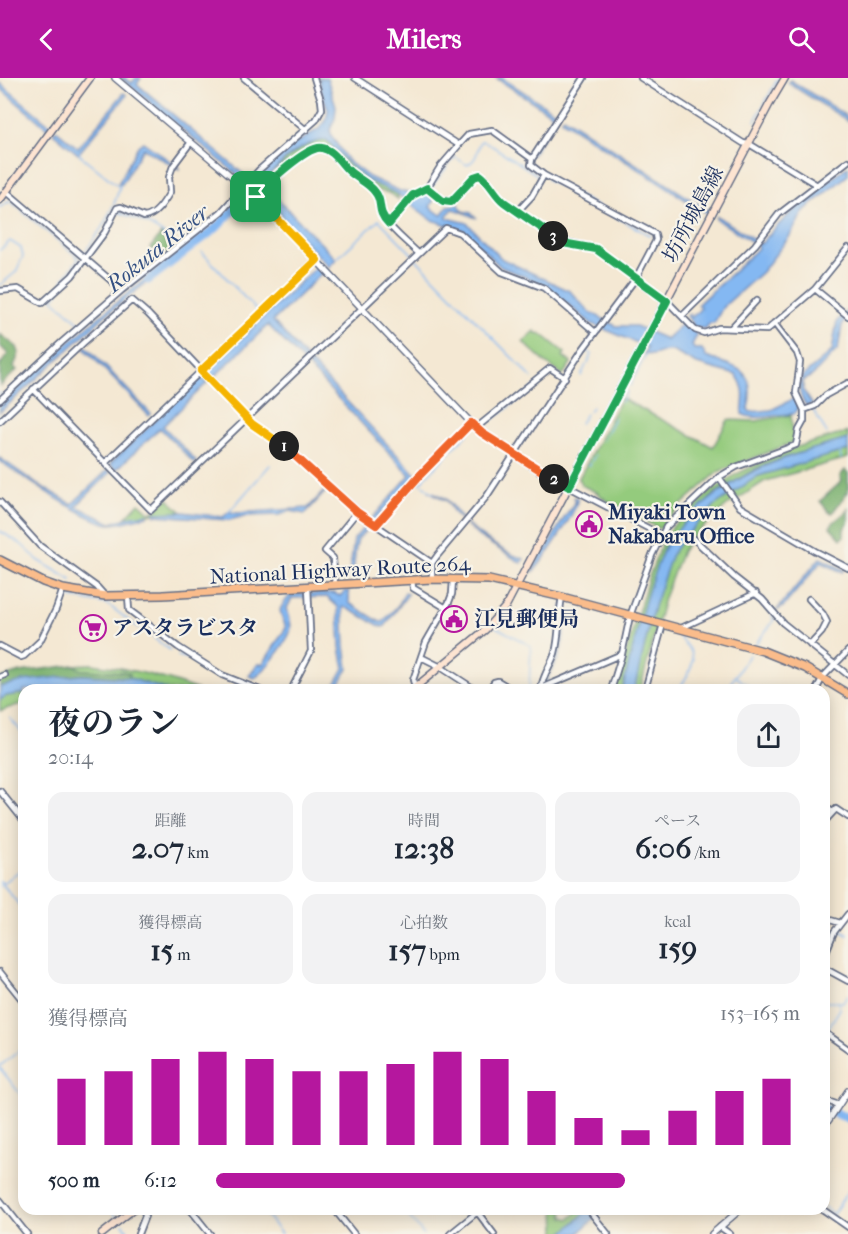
<!DOCTYPE html>
<html lang="ja">
<meta charset="utf-8">
<style>
body{margin:0;font-family:"IM FELL French Canon","Noto Serif JP",serif;background:#f2f2f3;color:#1f2937;height:100vh;display:flex;flex-direction:column;font-size:22px;white-space:nowrap}
*{box-sizing:border-box;margin:0}
p{font-size:20px;color:#747a83}
.icon{flex:none;width:33px;height:33px;fill:none;stroke:currentColor;stroke-width:2;stroke-linecap:round;stroke-linejoin:round}
.map{position:relative;flex:1;overflow:hidden}
.side{position:absolute;left:18px;top:606px;width:812px;height:531px;display:flex;flex-direction:column;background:#fff;border-radius:18px;box-shadow:0 3px 15px #0003}
.side>*{flex:none}
.pin{position:absolute;display:grid;place-items:center;width:51px;height:51px;color:#fff;margin:-26px;border-radius:12px;box-shadow:0 3px 9px #0006}
.km{position:absolute;width:30px;height:30px;margin:-15px;border-radius:50%;background:#222;color:#fff;font-size:16px;line-height:30px;text-align:center}
.round{display:grid;place-items:center;flex:none;width:63px;height:63px;border-radius:18px;background:#f2f2f3}
.summary{display:flex;align-items:center;justify-content:space-between;height:102px;padding:0 30px}
h1{font-size:33px;font-weight:700;line-height:45px}
.figures{display:grid;grid-template-columns:repeat(3,1fr);gap:9px;height:102px;padding:6px 30px}
.figures div{display:grid;align-content:center;border-radius:15px;background:#f2f2f3;text-align:center}
.figures b{font-size:30px;font-weight:700}
.figures small{font-size:16px;font-weight:400}
.figures p{font-size:16px}
.chart{height:168px;padding:12px 30px}
.chart p{display:flex;justify-content:space-between}
.chart svg{width:100%;height:108px;margin-top:6px;stroke:#b5179e;stroke-width:6}
ul{padding:0 30px;list-style:none;font-size:20px}
li{display:grid;grid-template-columns:96px 72px 1fr;align-items:center;height:45px}
li i{height:15px;border-radius:8px;background:#b5179e}
header{display:flex;justify-content:space-between;align-items:center;height:78px;padding:0 30px;background:#b5179e;color:#fff;font-size:27px;font-weight:700}
.map>svg:first-child{display:block}
.green{fill:#94cb7d;stroke:#587d6e;stroke-width:1.5}
.forest{fill:#77af6c;stroke:#496f65;stroke-width:1.5}
.water{fill:#84b8f2;stroke:#5074a8;stroke-width:1.5}
.lines{fill:none;stroke-linecap:round;stroke-linejoin:round}
.stream{stroke:#84b8f2;stroke-width:1.5}
.river{stroke:#84b8f2;stroke-width:9}
.minor-casing{stroke:#677087;stroke-width:8}
.tertiary-casing{stroke:#677087;stroke-width:8}
.secondary-casing{stroke:#677087;stroke-width:9}
.trunk-casing{stroke:#677087;stroke-width:10}
.minor{stroke:#fff;stroke-width:4.5}
.tertiary{stroke:#fff;stroke-width:5}
.secondary{stroke:#fde4d1;stroke-width:6}
.trunk{stroke:#fabc8b;stroke-width:7}
.split-1-casing{stroke:#fff;stroke-width:12}
.split-2-casing{stroke:#fff;stroke-width:12}
.split-3-casing{stroke:#fff;stroke-width:12}
.split-4-casing{stroke:#fff;stroke-width:12}
.split-1{stroke:#f5b400;stroke-width:8}
.split-2{stroke:#f0652b;stroke-width:8}
.split-3{stroke:#22a559;stroke-width:8}
.split-4{stroke:#22a559;stroke-width:8}
.labels{text-anchor:middle;stroke-width:4.5;stroke-linejoin:round;paint-order:stroke}
.street-label{font-size:21px;fill:#1b2f5e;stroke:#f7f3e8}
.poi-label{font-size:21px;font-weight:bold;fill:#1b2f5e;stroke:#f7f3e8;text-anchor:start}
.water-label{font-size:22px;font-style:italic;fill:#355183;stroke:#f7f3e8}
</style>
<header><svg class="icon" aria-label="back" viewBox="0 0 24 24"><path d="M15 5l-7 7 7 7"/></svg>Milers<svg class="icon" aria-label="search" viewBox="0 0 24 24"><circle cx="10" cy="10" r="6"/><path d="M15 15l6 6"/></svg></header>
<div class="map">
<svg width="848" height="1156" viewBox="0 0 848 1156">
<rect width="100%" height="100%" fill="#f7f3e8"/>
<filter id="ink" filterUnits="userSpaceOnUse"><feTurbulence type="fractalNoise" baseFrequency=".0167" numOctaves="2"/><feDisplacementMap in="SourceGraphic" scale="12" xChannelSelector="R" yChannelSelector="G"/><feConvolveMatrix kernelMatrix="1 2 1 2 8 2 1 2 1" color-interpolation-filters="sRGB"/></filter>
<filter id="wash" filterUnits="userSpaceOnUse"><feTurbulence type="fractalNoise" baseFrequency=".008" numOctaves="4" result="noise"/><feDisplacementMap in="SourceGraphic" scale="24" xChannelSelector="R" yChannelSelector="G"/><feGaussianBlur stdDeviation="1.35" result="paint"/><feColorMatrix in="noise" values="0 0 0 0 0 0 0 0 0 0 0 0 0 0 0 0 0 1.4 0 .05"/><feComposite in="paint" operator="in"/></filter>
<g filter="url(#wash)">
<rect width="100%" height="100%" fill="#f4e8d3"/>
<path class="green" d="M327 62 347 85 367 102 398 116V121L389 115 380 113 351 93 330 71 319 67 273 93C288 80 305 63 327 62Z
M535 253 537 256 540 255 565 275 563 278 571 285 563 297 546 285 523 264Z
M621 320 713 369 728 342 756 343 791 337 794 364 718 394 680 428 660 451 607 423 596 414 581 407 579 400Z
M848 354V361L786 379 757 390 715 415 664 469 652 504 622 612H615L648 501 663 462 673 448 710 414 735 397 783 373Z
M848 372V380L765 403 728 427 692 459 682 473 664 520 640 612H634L654 528 671 478 680 464 715 427 758 398Z
M167 420 182 434 155 435 125 440 139 425 149 434 155 433Z
M92 586C129 590 164 599 198 612H167L129 600 130 596 124 594 81 592 74 587Z
M24 615V625L0 633V622L6 618Z
M555 1131H563L564 1139 570 1141 580 1131H589L562 1156H555L556 1154Z"/>
<path class="forest" d="M161 156 174 168 160 180 150 170Z
M0 256 17 269 19 275 14 289 17 292 0 308V287L8 276 0 268Z
M845 392 848 395V414L832 435 829 434 820 423 842 403 840 398Z
M848 431V445L844 451V458L841 461 830 449C835 440 843 439 848 431Z
M74 587 81 592 124 594 130 596 129 600 82 597 23 603 0 609V600L20 594Z"/>
<path class="water" d="M121 0H125L132 5 136 0H141L137 6 248 100 245 103Z
M319 0H327L336 28 335 40 330 52 332 59 348 83 369 99 400 113 408 114V118L404 121 398 116 367 102 347 85 327 62C297 63 273 93 255 113L249 108 266 90 296 65 319 51 326 43 328 32 321 12Z
M496 0H502L558 36 532 77 529 75 553 37Z
M790 2 848 39V43L788 5Z
M0 5 51 48 48 51 0 10Z
M124 15 127 17 78 76 53 55 56 52 78 70Z
M563 39 709 133 708 136 561 42Z
M143 64 180 90 179 91 143 70 122 106H118L138 68Z
M848 88V97L804 133 789 159 762 194 723 229 714 245H710L705 251 696 249 693 252 697 257 692 267 694 271H702L706 279C738 290 757 291 748 331L750 334 771 332 795 320 799 329 794 336C777 335 759 344 742 336 744 322 746 309 736 297L697 286 672 273H665L653 277 644 276 647 269 592 246 543 206 501 189 463 152 432 142 409 125 415 119 425 115 434 121 430 129 441 137 448 128 458 126 463 133 471 135 477 140C468 138 462 132 453 131L447 137V140L467 145 502 181 570 213 588 233 616 248H636L666 261 682 246 684 245 690 249 693 246 687 238 689 236 692 239 701 230 698 226C718 207 739 190 758 170L757 167 716 141 717 138 761 166C787 135 817 112 848 88Z
M268 111 336 181 329 189 267 123 261 119Z
M316 189 322 195 273 243 307 281 304 284 268 247 213 300 207 293Z
M154 194 157 196 106 237 0 334V328C48 280 100 237 154 194Z
M848 232V239L842 247 838 271 813 297 803 303V312L812 326 807 328C800 321 797 308 802 299L832 273 837 243Z
M86 268 151 336 149 338 84 270Z
M310 284 416 397 358 461C354 473 355 486 352 499H349L354 461 410 397 307 287Z
M201 298 207 305 163 348 196 383 194 385 160 350 116 392 110 386Z
M848 361V372L758 398 715 427 680 464 671 478 654 528 634 612H622C635 565 644 515 664 471 670 457 683 447 693 436 742 390 785 379 848 361Z
M0 380 37 406 72 426 108 392 110 395 76 428 111 445 133 438 148 436V438C136 440 124 445 112 446 94 448 18 396 0 383Z
M325 412 326 413 305 436 290 433 280 437 245 438 229 442 155 437V435L182 434 223 439 229 434 237 435 308 430Z
M429 413C453 420 451 430 467 446 479 458 508 477 524 481L521 485 478 458 455 436 447 423Z
M574 419 578 420C576 435 544 482 533 494V491L543 472 546 471C555 455 564 439 575 424Z
M820 480 844 492 842 494 821 484 783 529 776 533Z
M345 513H349V525L380 544H383L399 526 405 514 408 516 385 548 382 549 343 528 345 568 348 590 336 612H332L344 590 340 569 338 529 327 519 292 520 287 530C288 538 293 546 290 554 287 564 263 596 254 600L249 598 258 586H263L286 550C279 529 276 535 291 516L334 515 340 518Z
M563 526 566 527C565 545 565 563 558 580 553 591 545 599 548 612H543L542 609C549 593 559 576 560 559 562 548 560 538 563 526Z
M82 597 129 600 167 612 60 609 42 612H24V615L6 618 0 622V609L23 603Z
M589 1131H604L578 1156H562Z"/>
<g class="lines">
<path class="stream" d="M755 43 778 0
M79 74 80 77 118 108
M547 101 651 158
M431 109 455 79 467 87C479 81 476 72 481 63L486 64 539 98
M0 129 10 123 79 180 62 203
M118 134C140 142 159 149 175 167
M0 172 10 163 21 170 23 178 16 194 0 207
M202 174 258 234
M84 175C100 154 114 133 120 107
M336 181 379 142 413 177
M417 182 532 300
M59 213 53 221 80 245
M586 272 591 276 588 285
M581 298 586 287
M630 308 646 276
M0 315 2 317
M621 325 627 313
M813 332 827 355
M589 333 592 329
M580 345 586 336
M482 350 551 296
M602 363 615 338
M840 374 841 381
M589 388 595 377
M418 403 433 415
M422 403 471 352
M229 434 270 387
M0 453 21 466 38 482 71 502
M67 519 107 526 139 550
M496 549 531 568 529 612
M148 556 170 572
M679 559C702 580 692 588 679 612
M756 565 774 543 772 537
M178 578 187 580
M736 599 755 612
M726 612 750 576
M10 640 24 657
M0 803 24 833
M0 808 24 789
M839 852 848 857
M824 924H843L848 917
M827 952 840 931 839 924
M0 988 24 969
M0 990 24 1021
M824 1129 833 1136 848 1113
M111 1131 116 1138
M262 1131 281 1156
M403 1131 423 1156
M123 1146 130 1156
M728 1149 737 1156"/>
<path class="river" d="M148 202 216 150 261 103
M824 1031 848 1040"/>
</g>
</g>
<g filter="url(#ink)">
<g class="lines">
<defs>
<path id="minor" d="M244 0 306 52
M355 0 459 67 469 56 492 52 532 81
M641 0 743 65 751 67 817 107
M427 110 443 122 451 124 474 99 480 97C491 105 494 116 504 124L558 162 596 171 667 223 695 252 704 255 719 250 767 252 815 211 848 170
M256 119C265 108 308 68 321 70 333 72 341 86 349 94 357 101 374 107 378 117 381 124 378 133 383 139 392 153 407 164 419 176
M518 133 532 118 544 97
M389 146 413 117 427 110 440 89 459 67
M815 211 848 238
M122 212 221 134 259 92 316 42 322 31 321 22 314 0
M0 213 18 211 42 225 72 198 105 154 117 130 121 129 144 139C156 138 164 124 170 114L169 99 173 88 191 64
M682 238 755 167 779 136 848 83
M731 250 757 222
M33 311 151 432 446 150 460 155 502 194 544 210 595 254
M0 322 62 264 122 212 7 114
M804 332 815 328 826 317 848 305
M0 343 83 265 132 222 148 236 252 346 274 360 367 441 432 485
M476 350 550 290 565 300
M105 385 317 182
M719 399 740 429 815 473 848 490
M569 409 661 457
M0 424 40 468 97 509 105 518
M376 447 419 398 471 345
M694 461 734 499 762 521 783 545 848 597
M432 501V485L437 478 487 418 583 271 636 200 656 162 655 156 544 97 531 87 532 81 584 0
M412 502 413 510 446 530
M335 507 333 480 325 473 357 434
M128 518 129 532 178 569 222 597 260 612
M809 521 823 536 827 544 822 554 810 567
M681 550 756 515
M0 568 21 579 24 578 40 563 56 531 63 511
M421 579 439 588 476 612
M0 599 5 597
M415 609 413 602 426 564 449 524 452 516 453 501
M541 610C543 597 551 587 555 575 560 557 558 538 562 519
M291 612 311 573 308 509
M488 612 494 604 498 603 513 612
M537 612 622 576
M611 612 622 576 630 538 652 477 666 449 719 399 736 389 796 367 799 352 804 343V332L796 315 800 284 797 275 774 245
M645 612 663 546
M816 612 823 599 848 573
M0 713 24 743
M824 727 832 734
M824 744 836 731 848 739
M824 840 840 845
M824 879 834 854 848 836
M824 890 848 903
M0 894 24 924
M824 954 848 971
M824 1022 839 1027
M0 1122 27 1156
M190 1131 210 1156
M334 1131 354 1156
M475 1131 494 1156
M588 1131 608 1156
M822 1131 848 1149
M720 1149 730 1156
M138 1156 145 1138 144 1131
M450 1156 481 1131"/>
<path id="tertiary" d="M115 0 256 119 476 350 539 393 569 409
M824 1049 848 1013
M712 1156 741 1131"/>
<path id="secondary" d="M0 122 90 0
M412 612 485 552 506 528 769 27 785 0
M102 1156 134 1131"/>
<path id="trunk" d="M0 482 43 504 63 511 105 518 163 517 432 501 489 502 562 519 763 573 805 590 848 616"/>
</defs>
<use href="#minor" class="minor-casing"/>
<use href="#tertiary" class="tertiary-casing"/>
<use href="#secondary" class="secondary-casing"/>
<use href="#trunk" class="trunk-casing"/>
<use href="#minor" class="minor"/>
<use href="#tertiary" class="tertiary"/>
<use href="#secondary" class="secondary"/>
<use href="#trunk" class="trunk"/>
</g>
</g>
<g class="lines" filter="url(#ink)">
<defs>
<path id="split-1" d="M256 119 317 182 201 293 252 346 284 368"/>
<path id="split-2" d="M284 368 357 434 376 447 419 398 471 345 482 355 554 401"/>
<path id="split-3" d="M553 158 563 165 596 171 667 223 569 409 554 401"/>
<path id="split-4" d="M256 119C264 108 308 67 322 70 334 72 341 86 350 94 358 101 369 105 375 114 384 124 375 132 389 146L413 117 427 110 443 123 451 124 474 99 480 97C491 105 494 116 504 124L553 158"/>
</defs>
<use href="#split-1" class="split-1-casing"/>
<use href="#split-2" class="split-2-casing"/>
<use href="#split-3" class="split-3-casing"/>
<use href="#split-4" class="split-4-casing"/>
<use href="#split-1" class="split-1"/>
<use href="#split-2" class="split-2"/>
<use href="#split-3" class="split-3"/>
<use href="#split-4" class="split-4"/>
</g>
<defs>
<symbol id="civic-ring" viewBox="-11 -11 22 22"><circle r="9.5" fill="#f7f3e8" stroke="#b5179e" stroke-width="1.5"/><path d="M-.6-6.5H3V-4.5H.6V-3L4-1V1h2V6H-6V1h2V-1L-.6-3ZM-1.2 2.5V6h2.4V2.5Z" fill="#b5179e"/></symbol>
<symbol id="supermarket-ring" viewBox="-11 -11 22 22"><circle r="9.5" fill="#f7f3e8" stroke="#b5179e" stroke-width="1.5"/><path d="M-6-5.5h2.5l.6 2H6L4.5 2H-2.5L-4.4-4H-6ZM-1.5 3.2a1.3 1.3 0 1 0 .1 0ZM3 3.2a1.3 1.3 0 1 0 .1 0Z" fill="#b5179e"/></symbol>
</defs>
<g fill-rule="evenodd">
<use href="#civic-ring" x="574" y="431" width="30" height="30"/>
<use href="#civic-ring" x="439" y="526" width="30" height="30"/>
<use href="#supermarket-ring" x="78" y="535" width="30" height="30"/>
</g>
<g class="labels">
<g class="street-label">
<text transform="translate(693 136) rotate(-62)" y="7">坊所城島線</text>
<text transform="translate(340 492) rotate(-3)" y="7">National Highway Route 264</text>
</g>
<g class="poi-label">
<text x="608" y="441">Miyaki Town<tspan x="608" dy="24">Nakabaru Office</tspan></text>
<text x="474" y="548">江見郵便局</text>
<text x="112" y="557">アスタラビスタ</text>
</g>
<g class="water-label">
<text transform="translate(157 170) rotate(-39)" y="8">Rokuta River</text>
</g>
</g>
</svg>
<div class="pin" style="left:256px;top:119px;background:#1e9e55"><svg class="icon" aria-label="arrive" viewBox="0 0 24 24"><path d="M6 21V4h12l-3 4 3 4H6"/></svg></div>
<b class="km" style="left:284px;top:368px">1</b>
<b class="km" style="left:554px;top:401px">2</b>
<b class="km" style="left:553px;top:158px">3</b>
<section class="side">
<div class="summary"><div><h1>夜のラン</h1><p>20:14</p></div><a class="round"><svg class="icon" aria-label="share" viewBox="0 0 24 24"><path d="M12 15V3M7 8l5-5 5 5M5 13v7h14v-7"/></svg></a></div>
<div class="figures">
<div><p>距離</p><b>2.07<small> km</small></b></div>
<div><p>時間</p><b>12:38</b></div>
<div><p>ペース</p><b>6:06<small> /km</small></b></div>
</div>
<div class="figures">
<div><p>獲得標高</p><b>15<small> m</small></b></div>
<div><p>心拍数</p><b>157<small> bpm</small></b></div>
<div><p>kcal</p><b>159</b></div>
</div>
<div class="chart"><p><span>獲得標高</span>153–165 m</p>
<svg viewBox="0 0 160 44" preserveAspectRatio="none"><path d="M5 44V17M15 44V14M25 44V9M35 44V6M45 44V9M55 44V14M65 44V14M75 44V11M85 44V6M95 44V9M105 44V22M115 44V33M125 44V38M135 44V30M145 44V22M155 44V17"/></svg>
</div>
<ul>
<li><b>500 m</b>6:12<i style="width:70%"></i></li>
</ul>
</section>
</div>
